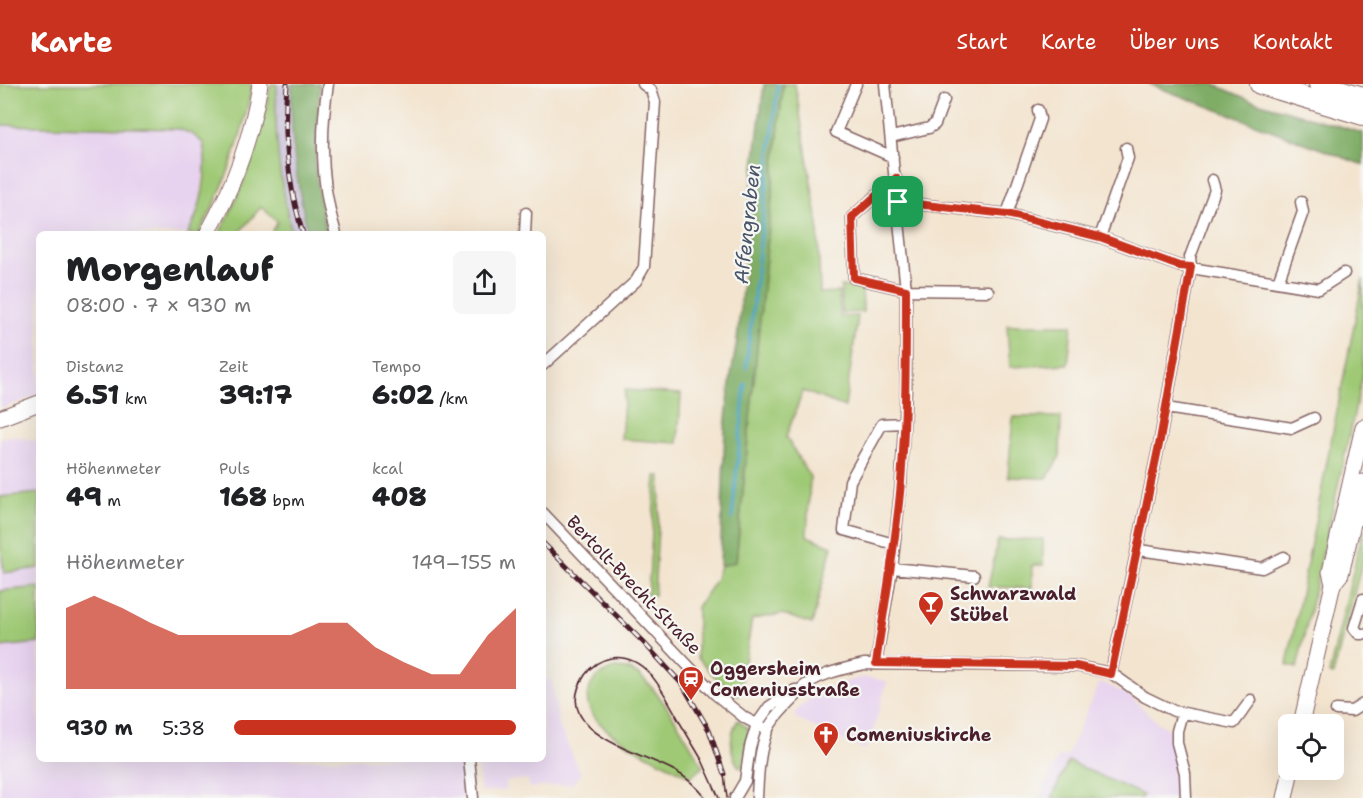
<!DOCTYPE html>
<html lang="de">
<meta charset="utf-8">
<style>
body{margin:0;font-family:"Shantell Sans",sans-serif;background:#f6f6f6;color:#202124;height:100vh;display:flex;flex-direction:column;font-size:22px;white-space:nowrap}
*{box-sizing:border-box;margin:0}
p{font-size:20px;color:#757577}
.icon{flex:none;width:33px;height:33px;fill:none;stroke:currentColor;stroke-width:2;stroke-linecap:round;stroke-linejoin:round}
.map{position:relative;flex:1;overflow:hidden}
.side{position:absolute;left:36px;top:147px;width:510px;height:531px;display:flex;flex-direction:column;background:#fff;border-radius:9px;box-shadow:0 6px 24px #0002}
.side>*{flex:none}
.fabs{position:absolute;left:1278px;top:630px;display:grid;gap:12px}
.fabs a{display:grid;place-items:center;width:66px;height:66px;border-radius:9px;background:#fff;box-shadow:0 6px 24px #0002;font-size:30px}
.pin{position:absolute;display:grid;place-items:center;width:51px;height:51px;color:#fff;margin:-26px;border-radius:12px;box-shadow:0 3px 9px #0006}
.round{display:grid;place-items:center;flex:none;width:63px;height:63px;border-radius:9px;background:#f6f6f6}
.summary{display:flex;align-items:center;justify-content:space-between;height:102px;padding:0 30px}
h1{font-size:33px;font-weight:800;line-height:45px}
.stats{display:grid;grid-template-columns:repeat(3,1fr);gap:9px;height:102px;padding:6px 30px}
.stats div{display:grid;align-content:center}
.stats b{font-size:26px;font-weight:800}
.stats small{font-size:16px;font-weight:400}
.stats p{font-size:16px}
.chart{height:168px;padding:12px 30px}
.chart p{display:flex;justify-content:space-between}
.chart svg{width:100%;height:108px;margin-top:6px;fill:#c8321e;opacity:.7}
ul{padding:0 30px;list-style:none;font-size:20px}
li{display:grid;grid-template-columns:96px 72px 1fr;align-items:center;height:45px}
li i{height:15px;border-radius:8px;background:#c8321e}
header{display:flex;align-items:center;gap:36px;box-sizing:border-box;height:84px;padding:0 30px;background:#c8321e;color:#fff}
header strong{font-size:28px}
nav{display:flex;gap:33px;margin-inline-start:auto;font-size:21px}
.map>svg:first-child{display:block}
.built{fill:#e7d2ef}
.industrial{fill:#c8bfd8}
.green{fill:#9fc975;stroke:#747450;stroke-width:1.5}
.forest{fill:#7fad66;stroke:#646648;stroke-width:1.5}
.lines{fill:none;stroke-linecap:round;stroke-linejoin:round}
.stream{stroke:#4ba6c9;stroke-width:3}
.street-casing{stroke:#856464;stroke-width:13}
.secondary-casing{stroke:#856464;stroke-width:17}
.highway-casing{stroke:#856464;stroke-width:22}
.street{stroke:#fff;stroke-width:10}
.secondary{stroke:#fff;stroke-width:15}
.highway{stroke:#fff;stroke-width:20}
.tram{stroke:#4a1f2b;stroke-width:1.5}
.rail-casing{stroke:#4a1f2b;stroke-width:5}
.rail{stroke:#f6f6f2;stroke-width:3;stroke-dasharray:9;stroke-linecap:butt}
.route-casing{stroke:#fff;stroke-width:12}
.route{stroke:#c8321e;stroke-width:8}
.labels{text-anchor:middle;stroke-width:4.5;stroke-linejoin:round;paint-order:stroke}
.street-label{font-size:18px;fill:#4a1f2b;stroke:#f6f6f2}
.poi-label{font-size:18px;font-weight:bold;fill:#4a1f2b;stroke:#f6f6f2;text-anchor:start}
.water-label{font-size:20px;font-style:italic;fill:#4a556a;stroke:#f6f6f2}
</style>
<header>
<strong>Karte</strong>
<nav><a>Start</a><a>Karte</a><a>Über uns</a><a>Kontakt</a></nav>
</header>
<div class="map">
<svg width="1363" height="714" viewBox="0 0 1363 714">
<rect width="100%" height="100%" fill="#f6f6f2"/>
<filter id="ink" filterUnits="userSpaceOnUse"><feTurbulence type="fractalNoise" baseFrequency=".0167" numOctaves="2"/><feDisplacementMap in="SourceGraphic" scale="12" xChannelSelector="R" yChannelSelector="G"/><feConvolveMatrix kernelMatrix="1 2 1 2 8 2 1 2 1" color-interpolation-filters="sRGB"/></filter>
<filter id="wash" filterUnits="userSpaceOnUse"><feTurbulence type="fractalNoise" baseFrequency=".008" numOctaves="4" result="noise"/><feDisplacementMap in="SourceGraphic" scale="24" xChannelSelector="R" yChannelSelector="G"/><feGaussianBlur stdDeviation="1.35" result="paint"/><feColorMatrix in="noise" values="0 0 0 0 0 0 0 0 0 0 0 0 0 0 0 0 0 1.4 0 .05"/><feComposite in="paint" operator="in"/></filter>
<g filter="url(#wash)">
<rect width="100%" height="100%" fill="#f3e4cf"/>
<path class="built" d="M0 41 179 45 192 50 203 59 206 74 199 120 194 139 188 150H39V311L0 325Z
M11 352 39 357V675H460L464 714H0V355Z
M863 593 887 597 873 648 865 666 798 636 794 630 801 622 813 612 836 601Z
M551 595 559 641 581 691 572 700 529 704 528 695 506 697V706L481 708 477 675H543V596Z
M1104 599 1130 612 1157 638 1167 644 1170 649 1169 656 1177 675 1180 689V714H1039L1058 673 1067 672 1099 600Z"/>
<path class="industrial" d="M277 0H292V64L297 100 308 150H292L281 104 276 67Z"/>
<path class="green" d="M0 0H252C243 52 225 104 199 150H188C202 124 209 88 203 59L192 50 179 45 0 41Z
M271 0H277C273 52 280 100 292 150H276L272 146 278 138 261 123 238 150H219C245 103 261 52 271 0Z
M783 0H795L818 140 820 209 839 208 840 233 858 232 845 323 803 307 786 353 810 393 807 452 832 462 812 540 782 530 752 535 739 612 713 591 697 573V523L715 497 720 482 736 477Z
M1363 195V290L1297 584 1287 581Z
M841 202 862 204 863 228 842 229Z
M1007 241H1072L1068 280 1010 283Z
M625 306 681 310 678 359 621 355Z
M1013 333H1061L1060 372 1047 394 1008 393Z
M656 392H661L654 511 643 517 640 514V510H648Z
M39 409V484L4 489 0 459V413Z
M1363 445V475L1333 591 1329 590Z
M1043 455V481H1032V504L988 503 998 456Z
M39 503V559L0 563V507Z
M614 584C620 584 626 584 632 587 657 599 689 658 703 683L690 693C665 677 579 647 588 609 592 594 601 589 614 584Z
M738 636 749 646 743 683H739C729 669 729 650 738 636Z
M1068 677 1143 711 1141 714H1052Z"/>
<path class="forest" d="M292 0H320L315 80 320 119 327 150H308C297 100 289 52 292 0Z
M764 0H783L736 478 720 482 725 344 731 291 737 257 755 72Z
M1149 0H1213L1250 16 1363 49V81Z"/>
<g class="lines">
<path class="stream" d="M746 284 778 0
M732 435 745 300"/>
</g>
</g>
<g filter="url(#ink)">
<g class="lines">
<defs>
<path id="street" d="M328 0C320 49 321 102 336 150
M856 0 836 48 893 73
M891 53 929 44 935 40 944 16
M896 94 852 133 854 194 906 206 988 207
M898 118 1007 130 1100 153 1179 182 1319 205 1344 189
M1007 130 1040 35 1038 26
M525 150 526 129
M1100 153 1128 74 1126 64
M1278 198 1303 128 1301 118
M543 281 636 197 644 183 655 18 651 6 643 0
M1166 324 1292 344 1314 334
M543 429 715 610 745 634 768 646
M894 460 844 446 850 397 882 340 904 339
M1139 466 1262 484 1284 473
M892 484 974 492
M1363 515 1354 544 1359 550H1363
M876 579 892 484 901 399 906 304V206L885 0
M1111 589 1160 356 1191 183 1190 173 1215 106 1212 96
M1336 626 1352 627 1363 620
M1182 629 1177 647V659L1185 689 1186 714
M469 675 473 714
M735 714 745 697 750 663 757 640 769 623 795 606H800
M757 714C758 692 759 666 768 645 774 633 785 623 795 613 797 611 798 608 800 606 813 591 846 584 864 580L1076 582 1111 589 1145 613 1174 627 1234 639 1251 616"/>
<path id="secondary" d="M207 150C233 104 252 52 260 0
M0 334 39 319
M1333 500 1330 488 1363 343
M1301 640 1333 500 1341 490 1363 398
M1285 714 1291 686"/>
<path id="highway" d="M1260 0 1363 31
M1319 0 1363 13"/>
</defs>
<use href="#street" class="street-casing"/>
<use href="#secondary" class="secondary-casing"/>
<use href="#highway" class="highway-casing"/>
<use href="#street" class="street"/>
<use href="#secondary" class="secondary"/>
<use href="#highway" class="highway"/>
<path class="tram" d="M676 632 702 676 719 714
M680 638C665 612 648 569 611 574 600 576 591 582 585 591 547 648 641 668 675 687 688 694 697 703 706 714
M724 690 727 714"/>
<defs>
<path id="rail" d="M287 0C283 51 288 101 303 150
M543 459 644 559 682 600 709 646 724 690"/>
</defs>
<use href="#rail" class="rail-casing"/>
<use href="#rail" class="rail"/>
</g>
</g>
<g class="lines" filter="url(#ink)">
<defs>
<path id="route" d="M896 94 898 118 1007 130 1100 153 1179 182 1191 183 1160 356 1111 590 1076 582 876 579C885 518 896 459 901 398 906 334 906 270 906 206L854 194 852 133Z"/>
</defs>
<use href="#route" class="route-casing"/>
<use href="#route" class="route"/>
</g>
<defs>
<symbol id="bar-pin" viewBox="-11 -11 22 30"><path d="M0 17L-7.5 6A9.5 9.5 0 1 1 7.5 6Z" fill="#c8321e" stroke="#f6f6f2"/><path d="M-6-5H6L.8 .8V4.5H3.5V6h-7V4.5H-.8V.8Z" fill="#fff"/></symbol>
<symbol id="station-pin" viewBox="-11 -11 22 30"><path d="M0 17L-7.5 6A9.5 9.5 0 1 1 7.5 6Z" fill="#c8321e" stroke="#f6f6f2"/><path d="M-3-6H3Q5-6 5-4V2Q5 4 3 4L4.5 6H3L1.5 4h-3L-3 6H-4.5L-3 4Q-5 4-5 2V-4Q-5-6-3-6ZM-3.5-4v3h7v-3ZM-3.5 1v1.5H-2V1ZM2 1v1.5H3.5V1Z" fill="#fff"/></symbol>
<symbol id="church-pin" viewBox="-11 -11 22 30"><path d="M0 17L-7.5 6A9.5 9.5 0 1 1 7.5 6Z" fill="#c8321e" stroke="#f6f6f2"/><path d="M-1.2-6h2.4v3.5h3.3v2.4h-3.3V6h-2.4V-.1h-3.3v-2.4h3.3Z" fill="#fff"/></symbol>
</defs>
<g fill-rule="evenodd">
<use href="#bar-pin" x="916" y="505" width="30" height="40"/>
<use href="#station-pin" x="676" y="580" width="30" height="40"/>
<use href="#church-pin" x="811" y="636" width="30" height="40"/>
</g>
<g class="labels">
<g class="street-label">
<text transform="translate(634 501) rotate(46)" y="6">Bertolt-Brecht-Straße</text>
</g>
<g class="poi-label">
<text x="950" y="516">Schwarzwald<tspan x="950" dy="21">Stübel</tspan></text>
<text x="710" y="591">Oggersheim<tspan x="710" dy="21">Comeniusstraße</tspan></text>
<text x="846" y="657">Comeniuskirche</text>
</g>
<g class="water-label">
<text transform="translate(747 140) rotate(-84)" y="7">Affengraben</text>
</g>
</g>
</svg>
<div class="fabs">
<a><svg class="icon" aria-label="locate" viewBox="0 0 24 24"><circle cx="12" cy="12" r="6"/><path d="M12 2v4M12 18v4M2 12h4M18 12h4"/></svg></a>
</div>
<div class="pin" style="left:898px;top:118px;background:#1e9e55"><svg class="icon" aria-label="arrive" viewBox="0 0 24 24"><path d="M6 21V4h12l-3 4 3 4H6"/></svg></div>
<section class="side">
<div class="summary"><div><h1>Morgenlauf</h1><p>08:00 · 7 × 930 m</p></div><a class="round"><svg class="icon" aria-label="share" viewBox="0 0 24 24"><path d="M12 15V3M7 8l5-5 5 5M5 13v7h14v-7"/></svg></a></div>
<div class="stats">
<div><p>Distanz</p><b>6.51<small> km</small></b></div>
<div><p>Zeit</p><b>39:17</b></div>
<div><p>Tempo</p><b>6:02<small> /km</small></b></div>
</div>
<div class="stats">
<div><p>Höhenmeter</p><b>49<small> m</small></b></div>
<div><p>Puls</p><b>168<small> bpm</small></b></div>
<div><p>kcal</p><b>408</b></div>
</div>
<div class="chart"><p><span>Höhenmeter</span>149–155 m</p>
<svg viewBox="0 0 160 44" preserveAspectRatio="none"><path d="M0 44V11L10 6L20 11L30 17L40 22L50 22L60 22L70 22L80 22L90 17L100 17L110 27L120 33L130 38L140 38L150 22L160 11V44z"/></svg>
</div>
<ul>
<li><b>930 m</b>5:38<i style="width:100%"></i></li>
</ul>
</section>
</div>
